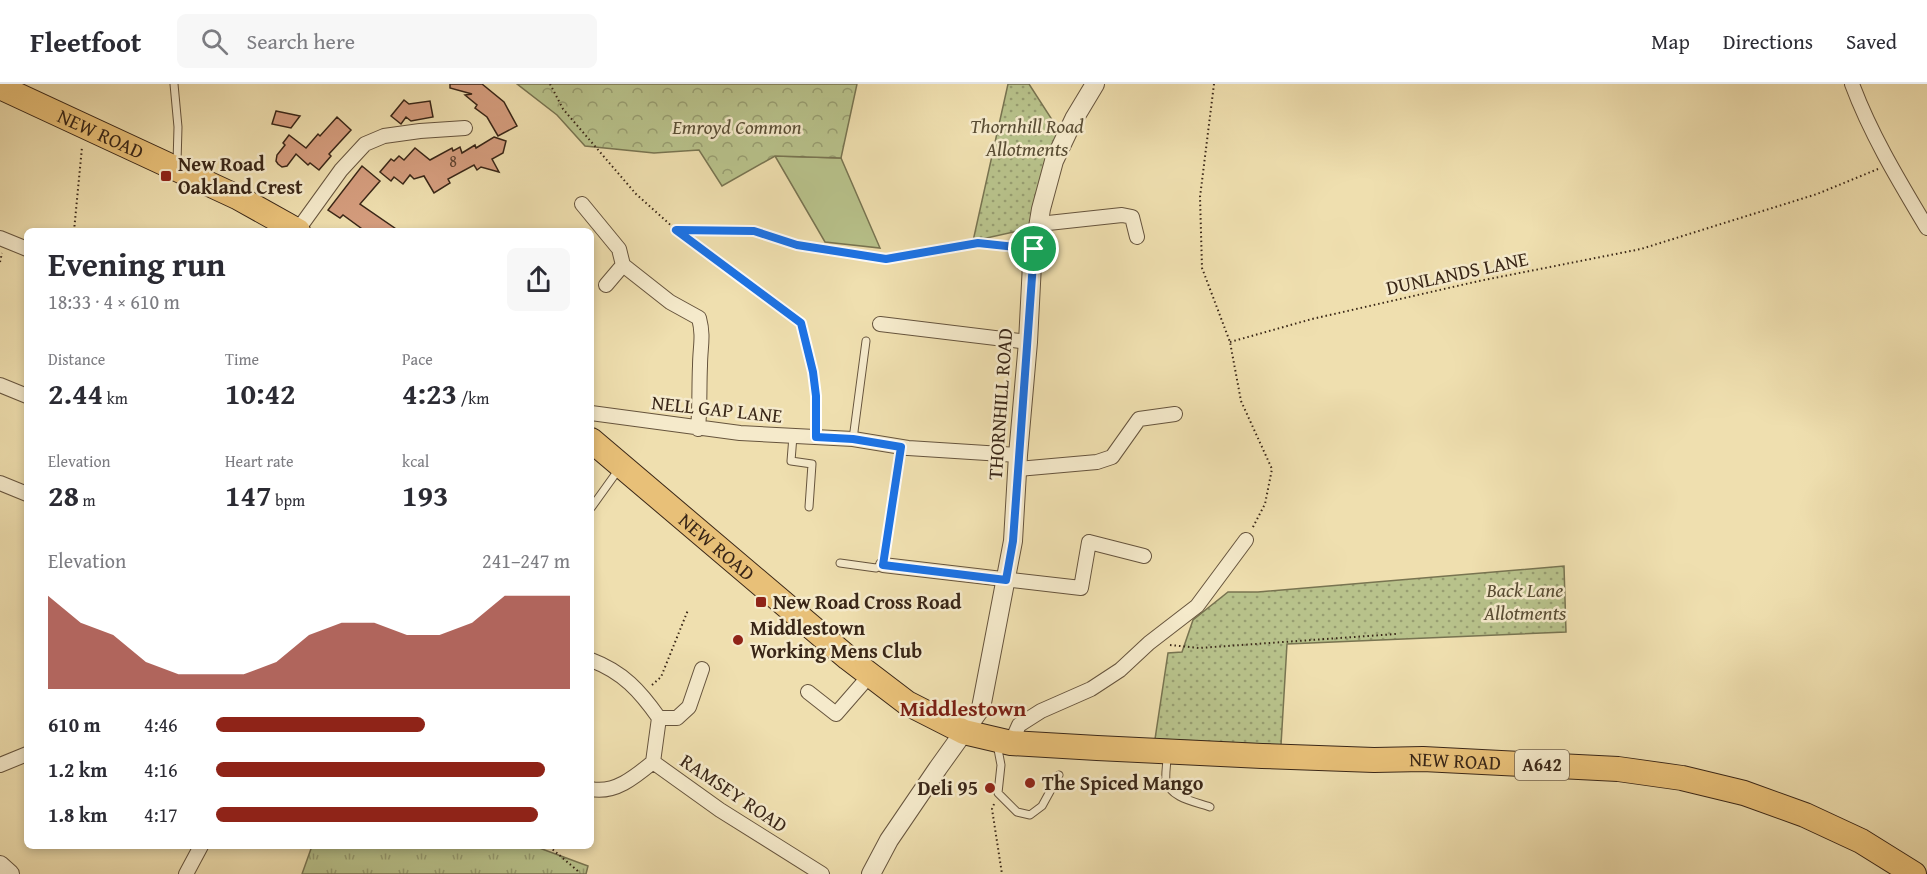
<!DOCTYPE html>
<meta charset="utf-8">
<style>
body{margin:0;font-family:"Gentium Book Plus",serif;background:#f7f7f7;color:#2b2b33;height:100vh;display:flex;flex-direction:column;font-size:22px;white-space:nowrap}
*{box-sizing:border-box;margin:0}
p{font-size:20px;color:#7c7c81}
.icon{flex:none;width:33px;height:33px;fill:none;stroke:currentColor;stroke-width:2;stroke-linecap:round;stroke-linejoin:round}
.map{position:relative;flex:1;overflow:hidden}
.sheet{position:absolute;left:24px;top:144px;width:570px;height:621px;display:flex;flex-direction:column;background:#fff;border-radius:9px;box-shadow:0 3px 9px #0003}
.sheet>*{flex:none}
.pin{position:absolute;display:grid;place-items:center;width:51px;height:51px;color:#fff;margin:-26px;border:3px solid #fff;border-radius:50%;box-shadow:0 2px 6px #0007}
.round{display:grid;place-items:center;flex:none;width:63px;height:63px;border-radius:9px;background:#f7f7f7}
.headline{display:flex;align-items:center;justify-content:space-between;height:102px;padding:0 24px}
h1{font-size:33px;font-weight:600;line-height:45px}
.stats{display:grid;grid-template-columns:repeat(3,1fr);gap:9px;height:102px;padding:6px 24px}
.stats div{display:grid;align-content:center}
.stats b{font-size:30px;font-weight:600}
.stats small{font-size:16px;font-weight:400}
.stats p{font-size:16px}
.chart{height:168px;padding:12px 24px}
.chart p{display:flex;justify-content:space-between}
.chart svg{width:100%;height:108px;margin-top:6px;fill:#8f2418;opacity:.7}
ul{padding:0 24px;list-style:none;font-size:20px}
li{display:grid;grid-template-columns:96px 72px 1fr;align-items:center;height:45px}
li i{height:15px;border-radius:8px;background:#8f2418}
header{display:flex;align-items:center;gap:36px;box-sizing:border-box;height:84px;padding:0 30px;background:#fff;border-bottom:2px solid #e1e1e2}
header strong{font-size:28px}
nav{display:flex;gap:33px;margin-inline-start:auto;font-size:21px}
.search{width:420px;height:54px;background:#f7f7f7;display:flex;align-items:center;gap:15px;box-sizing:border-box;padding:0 21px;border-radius:9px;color:#7c7c81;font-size:22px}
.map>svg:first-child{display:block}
.grass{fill:#b8c28b;stroke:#787451;stroke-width:1.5}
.forest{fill:url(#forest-crowns);stroke:#787451;stroke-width:1.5}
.park{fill:url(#park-tufts);stroke:#787451;stroke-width:1.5}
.garden{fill:url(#garden-dots);stroke:#787451;stroke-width:1.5}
.building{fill:#d59d7e;stroke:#392617;stroke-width:1.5}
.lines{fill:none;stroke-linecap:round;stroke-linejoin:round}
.service-casing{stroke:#66543d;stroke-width:9}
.minor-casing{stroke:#66543d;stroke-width:16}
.tertiary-casing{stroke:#66543d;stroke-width:20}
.trunk-casing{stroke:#392617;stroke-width:26}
.path{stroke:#392617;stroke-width:2;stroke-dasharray:1.5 3;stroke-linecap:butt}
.service{stroke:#f5eacb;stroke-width:7}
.minor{stroke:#f5eacb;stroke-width:14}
.tertiary{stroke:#f5eacb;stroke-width:18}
.trunk{stroke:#e8c078;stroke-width:24}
.route-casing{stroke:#fff;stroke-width:12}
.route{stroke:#1a73e8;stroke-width:8}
.poi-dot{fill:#8f2418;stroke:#f5eacb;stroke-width:2}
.labels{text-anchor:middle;stroke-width:5;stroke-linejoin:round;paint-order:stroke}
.number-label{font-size:16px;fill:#604431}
.shield{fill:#f5eacb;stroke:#71614d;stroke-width:1.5}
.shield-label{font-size:18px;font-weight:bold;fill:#392617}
.park-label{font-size:20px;font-style:italic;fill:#594d34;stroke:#f5eacb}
.street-label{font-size:20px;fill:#392617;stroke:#f5eacb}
.poi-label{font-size:20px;font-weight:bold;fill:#392617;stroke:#f5eacb;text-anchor:start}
.quarter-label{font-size:22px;font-weight:bold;fill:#7a1f14;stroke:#f5eacb}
</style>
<header>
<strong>Fleetfoot</strong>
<div class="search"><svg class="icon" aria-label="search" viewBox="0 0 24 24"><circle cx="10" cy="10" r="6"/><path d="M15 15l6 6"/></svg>Search here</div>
<nav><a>Map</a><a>Directions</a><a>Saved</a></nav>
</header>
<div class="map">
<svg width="1927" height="790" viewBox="0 0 1927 790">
<defs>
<pattern id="forest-crowns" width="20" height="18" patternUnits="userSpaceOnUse" patternTransform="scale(1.5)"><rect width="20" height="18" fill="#b8c28b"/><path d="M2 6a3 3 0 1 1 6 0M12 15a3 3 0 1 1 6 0" fill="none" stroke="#979d71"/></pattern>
<pattern id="park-tufts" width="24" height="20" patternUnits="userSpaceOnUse" patternTransform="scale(1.5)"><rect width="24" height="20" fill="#b8c28b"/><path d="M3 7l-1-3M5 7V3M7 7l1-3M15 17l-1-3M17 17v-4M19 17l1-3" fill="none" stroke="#979d71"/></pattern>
<pattern id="garden-dots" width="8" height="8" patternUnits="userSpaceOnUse" patternTransform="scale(1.5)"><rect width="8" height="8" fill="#b8c28b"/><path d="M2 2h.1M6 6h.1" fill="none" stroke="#979d71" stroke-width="1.8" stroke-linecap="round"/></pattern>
</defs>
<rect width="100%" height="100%" fill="#efdfaf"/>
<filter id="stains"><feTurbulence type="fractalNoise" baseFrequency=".00333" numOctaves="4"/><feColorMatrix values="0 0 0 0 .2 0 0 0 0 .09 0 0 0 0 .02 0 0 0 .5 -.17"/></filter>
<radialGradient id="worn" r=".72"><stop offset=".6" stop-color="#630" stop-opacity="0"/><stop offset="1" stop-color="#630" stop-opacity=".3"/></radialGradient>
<path class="grass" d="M775 72 841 74 880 164 825 158Z"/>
<path class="forest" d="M517 0H857L841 74 775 72 722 102 699 66 654 69 585 62 557 31Z"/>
<path class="park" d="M312 762H534L588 782 586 790H302Z"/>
<path class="garden" d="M1008 0H1029L1060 48 1032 144 973 157Z
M1564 482 1566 548 1287 560 1281 661 1155 655 1168 569 1182 568 1193 536 1228 508H1258Z"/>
<path class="building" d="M450 0H482L504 18 517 42 498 52 487 33 475 24 477 21 465 11 472 10 450 4Z
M404 16 409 20 430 17 433 33 411 37 406 33 401 40 391 32Z
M276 27 300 32 291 44 272 40Z
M337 33 351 46 329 70 331 72 319 86 310 79 308 81 296 70 287 82 282 83 278 80 276 77 277 71 285 61 283 59 289 51 306 64 318 50 320 52Z
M494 53 506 57 503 69 492 75 499 88 481 83 477 86 474 81 448 95 450 99 434 109 424 92 414 95 410 91 403 100 394 93 391 97 380 88 391 75 394 77 399 72 404 76 415 64 430 76 452 64 453 67 460 63 462 69 475 61 476 64Z
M362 82 380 97 360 120 399 147H365L343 131 340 134 328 126Z"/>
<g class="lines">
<defs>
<path id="service" d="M174 0 178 43 177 79
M826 166 886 175 978 159 1034 165
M793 352 791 377 812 380 809 423
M853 355 866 257
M591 424 619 385
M840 479 876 484 883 481 901 363
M997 660 1001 681 998 709 1017 728 1030 731 1042 722 1059 691
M1167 673C1167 680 1165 690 1166 697 1170 714 1196 718 1210 723"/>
<path id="minor" d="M1852 0C1871 51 1899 97 1927 144
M582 120 619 165 623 181 670 218 699 234C704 253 700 263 700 282 699 303 700 324 698 345
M1039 140 1122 131 1132 133 1137 153
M297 147 341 86 365 60 384 52 420 47 465 44
M0 154 27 165
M606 201 623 181
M880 240 1028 258
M0 301 27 312
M591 329 740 349 853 355 908 364 1018 371
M1018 385 1097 378 1112 373 1139 335 1175 330
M0 399 27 410
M883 481 1081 504 1089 458 1144 472
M591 576C623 588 640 607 659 634L653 678
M808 608 836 630 870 591
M659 634H677L689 623 702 585
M1011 659 1019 641 1041 627 1091 605 1120 586 1149 559 1197 522 1246 456
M0 681 27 670
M591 705C615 710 636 692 653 678L720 726 822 790
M186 790 201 762"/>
<path id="tertiary" d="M0 781 10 790
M871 790 889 756 938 684 981 624 1013 457 1018 371 1028 258 1032 180 1041 125 1054 77 1074 35 1095 0"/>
<g id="trunk">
<path id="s1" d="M0 3 237 113 298 147"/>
<path id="s2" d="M591 356 848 574 907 619 964 648 1011 659 1097 664 1262 672 1374 676 1423 675 1618 685 1682 694 1744 709 1805 731 1861 757 1914 790"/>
</g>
</defs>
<use href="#service" class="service-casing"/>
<use href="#minor" class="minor-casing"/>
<use href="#tertiary" class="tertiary-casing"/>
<use href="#trunk" class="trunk-casing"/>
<path class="path" d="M550 0 563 25 636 110 676 146 802 239C809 273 816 304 816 338
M1214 0 1200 113 1202 184 1230 258 1241 317 1272 385 1265 420 1252 445
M676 146 754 147 797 161 817 165
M74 147 82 63
M0 178 2 169
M1230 258 1312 235 1479 197 1641 165 1817 110 1878 85
M1170 561 1199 564 1396 550
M652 601 661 593 688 526
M994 720 992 725 1002 790
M552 762 551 764 579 788"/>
<use href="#service" class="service"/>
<use href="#minor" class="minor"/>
<use href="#tertiary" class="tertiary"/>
<use href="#trunk" class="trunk"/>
</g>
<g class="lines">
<defs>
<path id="route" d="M676 146 754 147 797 161 886 175 978 159 1034 165 1013 457 1006 496 883 481 901 363 853 355 816 353V312L813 288 801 239Z"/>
</defs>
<use href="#route" class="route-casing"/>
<use href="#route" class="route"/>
</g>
<g class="poi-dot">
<rect x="160" y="86" width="12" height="12" rx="3"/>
<rect x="755" y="512" width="12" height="12" rx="3"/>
<circle cx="738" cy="556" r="6"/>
<circle cx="1030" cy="699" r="6"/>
<circle cx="990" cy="704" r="6"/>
</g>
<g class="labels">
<g class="number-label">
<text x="453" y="83">8</text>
</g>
<rect class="shield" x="1515" y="666" width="54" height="30" rx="4.5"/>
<g class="shield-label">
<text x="1542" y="687">A642</text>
</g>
<g class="park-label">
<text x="1027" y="49">Thornhill Road<tspan x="1027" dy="23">Allotments</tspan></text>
<text x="737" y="50">Emroyd Common</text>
<text x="1525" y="513">Back Lane<tspan x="1525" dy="23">Allotments</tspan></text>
</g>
<g class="street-label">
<text dy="7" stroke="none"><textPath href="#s1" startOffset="111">NEW ROAD</textPath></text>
<text transform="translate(1457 189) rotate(-12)" y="7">DUNLANDS LANE</text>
<text transform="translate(1000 320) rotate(-86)" y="7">THORNHILL ROAD</text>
<text transform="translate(717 325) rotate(6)" y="7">NELL GAP LANE</text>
<text dy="7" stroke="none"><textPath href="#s2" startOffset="165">NEW ROAD</textPath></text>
<text dy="7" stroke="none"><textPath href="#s2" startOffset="968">NEW ROAD</textPath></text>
<text transform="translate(734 709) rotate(34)" y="7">RAMSEY ROAD</text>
</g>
<g class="poi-label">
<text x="178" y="87">New Road<tspan x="178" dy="23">Oakland Crest</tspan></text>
<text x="773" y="525">New Road Cross Road</text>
<text x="750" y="551">Middlestown<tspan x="750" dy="23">Working Mens Club</tspan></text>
<text x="1042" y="706">The Spiced Mango</text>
<text x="978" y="711" text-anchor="end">Deli 95</text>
</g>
<g class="quarter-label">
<text x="963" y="632">Middlestown</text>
</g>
</g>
<rect width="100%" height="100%" filter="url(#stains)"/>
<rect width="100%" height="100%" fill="url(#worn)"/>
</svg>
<div class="pin" style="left:1034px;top:165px;background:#1e9e55"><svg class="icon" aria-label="arrive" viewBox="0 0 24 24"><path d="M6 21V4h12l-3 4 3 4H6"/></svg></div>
<section class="sheet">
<div class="headline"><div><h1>Evening run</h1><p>18:33 · 4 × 610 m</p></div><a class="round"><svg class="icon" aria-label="share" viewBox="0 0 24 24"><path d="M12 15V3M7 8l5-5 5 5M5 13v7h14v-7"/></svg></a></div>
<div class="stats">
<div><p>Distance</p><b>2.44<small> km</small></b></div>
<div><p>Time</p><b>10:42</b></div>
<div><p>Pace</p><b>4:23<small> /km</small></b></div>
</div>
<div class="stats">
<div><p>Elevation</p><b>28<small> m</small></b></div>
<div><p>Heart rate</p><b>147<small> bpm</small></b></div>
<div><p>kcal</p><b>193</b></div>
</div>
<div class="chart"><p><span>Elevation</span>241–247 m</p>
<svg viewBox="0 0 160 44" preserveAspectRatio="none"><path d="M0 44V6L10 17L20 22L30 33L40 38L50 38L60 38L70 33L80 22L90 17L100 17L110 22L120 22L130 17L140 6L150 6L160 6V44z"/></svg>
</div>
<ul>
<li><b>610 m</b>4:46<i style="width:59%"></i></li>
<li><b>1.2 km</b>4:16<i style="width:93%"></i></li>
<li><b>1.8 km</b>4:17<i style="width:91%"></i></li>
</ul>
</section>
</div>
